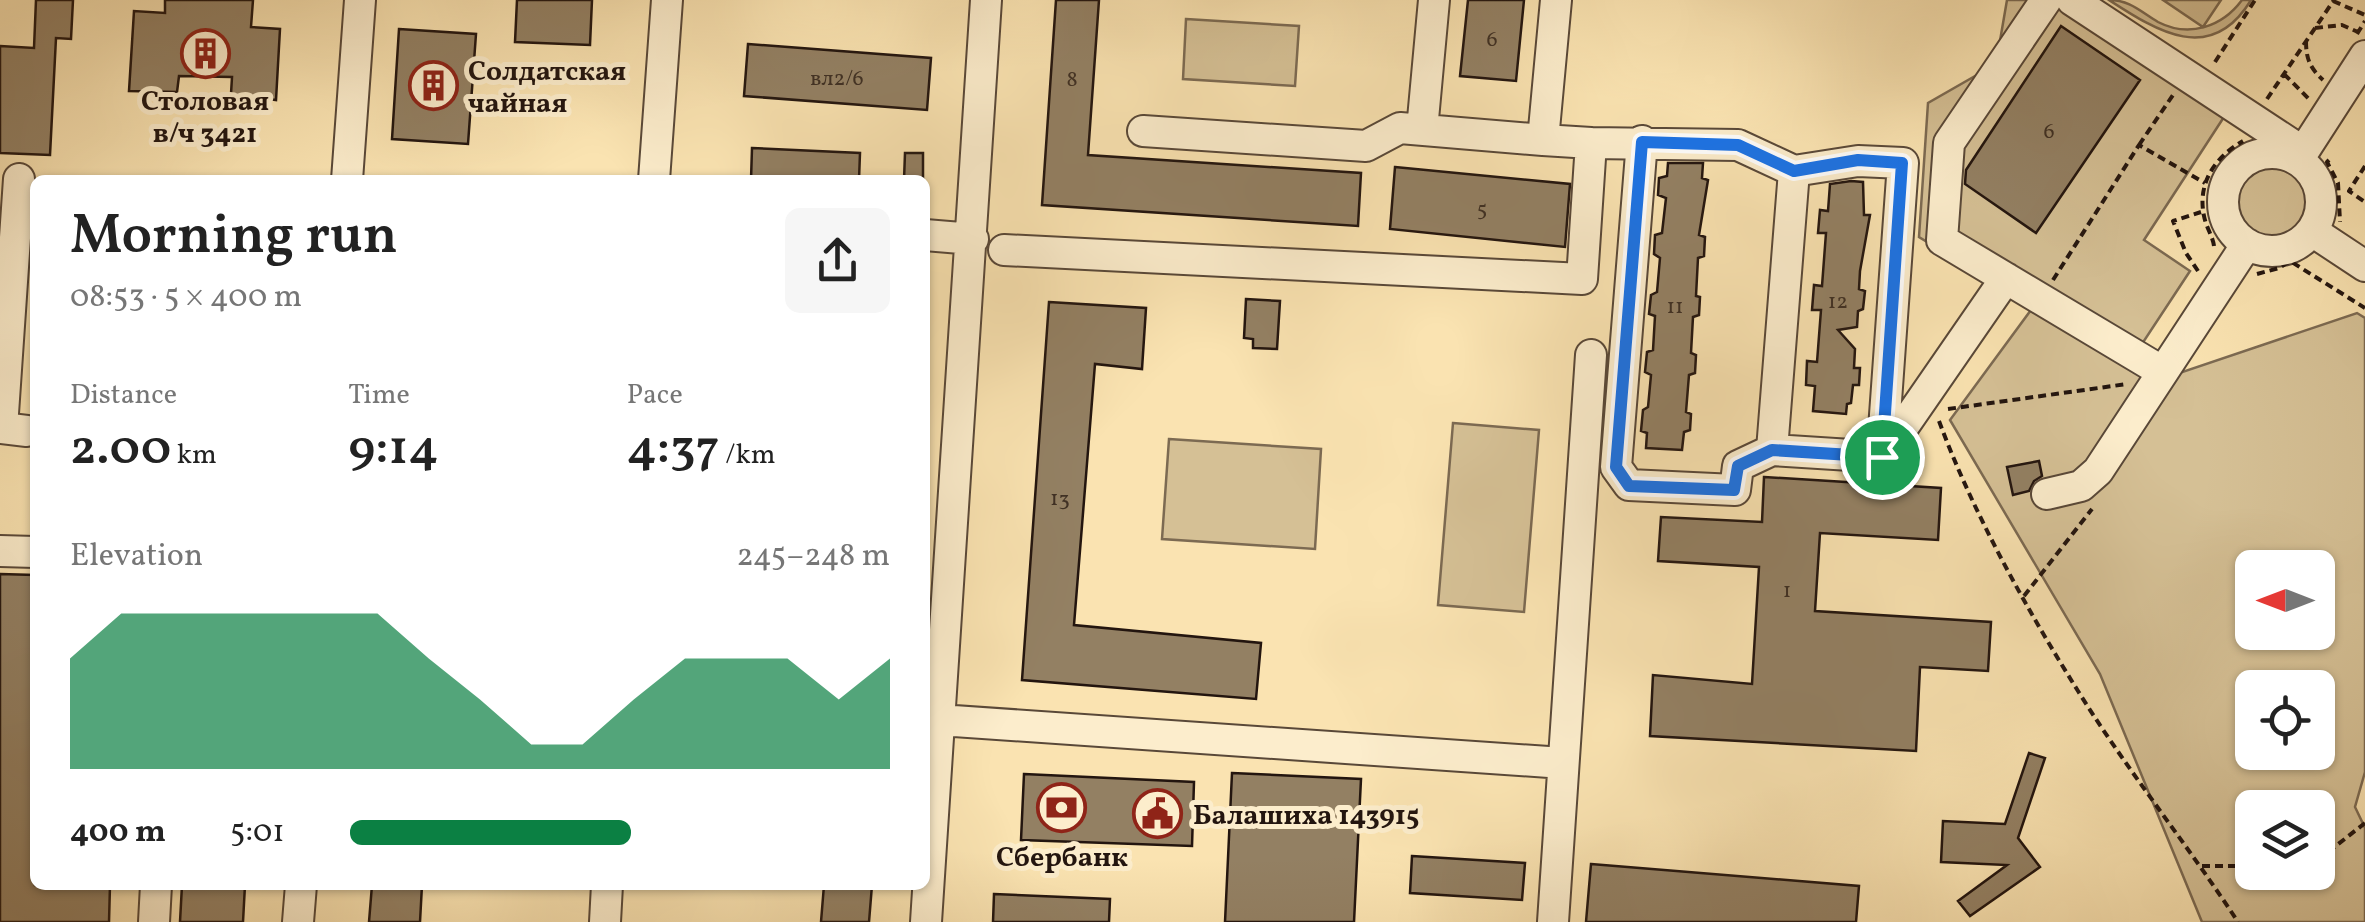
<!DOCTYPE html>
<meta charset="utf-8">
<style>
body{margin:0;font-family:Vollkorn,serif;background:#f6f6f6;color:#222;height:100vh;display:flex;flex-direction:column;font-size:38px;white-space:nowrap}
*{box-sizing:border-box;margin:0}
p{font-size:32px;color:#767676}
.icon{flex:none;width:55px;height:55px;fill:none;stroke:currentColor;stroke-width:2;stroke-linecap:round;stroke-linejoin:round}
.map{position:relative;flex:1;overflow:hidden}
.side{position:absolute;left:30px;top:175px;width:900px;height:715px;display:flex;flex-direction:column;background:#fff;border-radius:15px;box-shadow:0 2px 8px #0004}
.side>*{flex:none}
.needle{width:65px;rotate:270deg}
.buttons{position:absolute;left:2235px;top:550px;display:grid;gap:20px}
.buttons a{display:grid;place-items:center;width:100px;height:100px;border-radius:15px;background:#fff;box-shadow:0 2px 8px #0004;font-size:50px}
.pin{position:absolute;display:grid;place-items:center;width:85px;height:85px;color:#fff;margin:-42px;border:5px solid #fff;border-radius:50%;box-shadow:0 2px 10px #0007}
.round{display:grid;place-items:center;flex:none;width:105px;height:105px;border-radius:15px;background:#f6f6f6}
.summary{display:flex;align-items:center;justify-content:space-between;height:170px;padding:0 40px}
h1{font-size:55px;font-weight:600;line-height:75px}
.metrics{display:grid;grid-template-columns:repeat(3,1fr);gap:15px;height:170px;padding:10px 40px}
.metrics div{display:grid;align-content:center}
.metrics b{font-size:50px;font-weight:600}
.metrics small{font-size:28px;font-weight:400}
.metrics p{font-size:28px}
.chart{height:280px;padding:20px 40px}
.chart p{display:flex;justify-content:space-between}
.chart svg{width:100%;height:180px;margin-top:10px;fill:#0b8043;opacity:.7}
ul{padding:0 40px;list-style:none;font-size:32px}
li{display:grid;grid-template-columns:160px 120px 1fr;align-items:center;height:75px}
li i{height:25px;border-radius:12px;background:#0b8043}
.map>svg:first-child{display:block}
.green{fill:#d5c095;stroke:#7c6a52;stroke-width:2.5;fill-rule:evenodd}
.building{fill:#938063;stroke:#23150f;stroke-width:2.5}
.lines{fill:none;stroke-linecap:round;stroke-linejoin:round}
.minor-casing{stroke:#594838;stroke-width:34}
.path{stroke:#23150f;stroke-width:4;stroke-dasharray:8 5;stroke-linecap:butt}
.minor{stroke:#fcedcc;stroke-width:30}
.route-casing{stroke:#fff;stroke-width:20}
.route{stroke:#1a73e8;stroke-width:12}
.labels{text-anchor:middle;stroke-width:10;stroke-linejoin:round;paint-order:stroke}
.number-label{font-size:22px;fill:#3f3024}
.poi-label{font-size:28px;font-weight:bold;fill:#23150f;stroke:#fcedcc;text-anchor:start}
</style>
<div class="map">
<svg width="2365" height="922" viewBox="0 0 2365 922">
<rect width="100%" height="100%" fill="#fae3b1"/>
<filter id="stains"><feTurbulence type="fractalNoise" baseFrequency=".002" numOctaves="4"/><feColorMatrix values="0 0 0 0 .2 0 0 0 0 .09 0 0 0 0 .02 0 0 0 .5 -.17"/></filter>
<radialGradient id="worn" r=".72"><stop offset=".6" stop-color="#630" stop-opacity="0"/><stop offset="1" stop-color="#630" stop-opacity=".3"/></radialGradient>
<path class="green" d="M2007 0H2090L2235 100 2144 240 2190 271 2140 347 1993 282 1919 237 1928 103 1996 64Z
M2109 0C2130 0 2141 12 2158 22 2189 38 2222 27 2242 0H2251C2211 66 2157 31 2109 0Z
M2163 0H2221L2203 27Z
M1186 19 1299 26 1295 86 1183 79Z
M2237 202a36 36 0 1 1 72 0a36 36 0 1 1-72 0Z
M2031 310 2156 381 2357 313 2365 318V772L2355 807 2365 828V922H2202L2100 674 1950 420ZM2252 568H2318V632H2252ZM2252 688H2318V752H2252ZM2252 808H2318V872H2252Z
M1453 423 1539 430 1524 612 1438 605Z
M1169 439 1321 449 1315 549 1162 539Z"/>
<path class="building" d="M36 0H73L71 39 56 38 50 155 0 153V46L34 48Z
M165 0H253L251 27 280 29 276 100 231 94 232 77 179 76 177 92 129 91 134 11 165 13Z
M517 0H592L590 45 515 42Z
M1056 0H1099L1088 155 1361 173 1358 226 1042 205Z
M1468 0H1524L1516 81 1460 76Z
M2061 26 2140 80 2036 233 1965 184 1966 170Z
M399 29 476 34 468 144 392 139Z
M748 44 931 58 927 110 744 96Z
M752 148 860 153 859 180H751Z
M905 153H923V180H904Z
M1668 163H1703L1702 178 1708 180 1699 235 1705 237 1704 256 1698 258 1696 296 1700 297 1699 315 1693 317 1691 353 1696 355 1695 373 1689 375 1686 412 1691 414 1690 430 1684 432 1682 450 1646 448 1647 433 1641 431 1643 410 1648 407 1651 375 1645 372 1647 352 1653 350 1655 316 1649 314 1651 295 1657 292 1660 258 1654 254 1655 235 1662 233 1666 198 1658 195 1659 178 1667 176Z
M1395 167 1570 184 1565 247 1390 229Z
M1851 181 1863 182 1864 215H1870L1860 271 1859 289 1865 291 1863 309 1858 311 1857 327 1838 330 1855 349 1854 368H1860L1859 385H1853L1851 403 1847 404 1846 414 1813 411 1815 386 1806 385 1807 361 1817 362 1821 310H1812L1814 285 1822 286 1826 233H1818L1820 210 1828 211 1830 184Z
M1246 299 1280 301 1277 349 1253 348V339L1244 338Z
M1049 302 1146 308 1142 369 1095 364 1074 625 1261 643 1256 699 1022 680Z
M2039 461 2042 476 2034 481 2029 491 2013 495 2007 467Z
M1764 477 1941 488 1938 540 1820 533 1815 611 1991 622 1988 671 1920 667 1916 751 1650 736 1653 675 1752 684 1759 567 1658 561 1661 517 1762 522Z
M0 574 35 575V885H110L109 922H0Z
M2029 753 2045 758 2018 838 2040 867 1970 916 1958 901 2007 865 1941 862 1943 821 2005 824Z
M1232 773 1361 779 1354 922H1225Z
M1024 774 1194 782 1192 846 1021 840Z
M1412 856 1525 863 1522 900 1410 893Z
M1591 864 1859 886 1856 922H1586Z
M182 885H245L243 922H180Z
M372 885H422L420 922H369Z
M824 885H872L869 922H821Z
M994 894 1110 899 1109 922H993Z"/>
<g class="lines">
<defs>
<path id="minor" d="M2046 0 1949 143 1942 240 2163 372
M2072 0 2303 152
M1422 130 1434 0
M1143 131 1366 146 1400 128 1543 140
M1591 143 1738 145 1794 171 1858 161 1903 163 1882 457 1772 450 1738 466 1735 490 1629 485 1616 467 1642 141
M2223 202a49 49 0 1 1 98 0a49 49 0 1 1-98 0Z
M2298 160 2365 56
M19 179 2 428 27 431
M347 180 360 0
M654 180 667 0
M2312 231 2365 266
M925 235 973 239
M1004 250 1582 279 1591 143 1543 140 1556 0
M1772 450 1794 171
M1883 456 2006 278
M2047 494 2081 486 2098 471 2247 244
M0 551 35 552
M925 719 1563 763
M154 922 156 885
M298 922 301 885
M605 922 607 885
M926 922 986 0
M1553 922 1591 355"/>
</defs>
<use href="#minor" class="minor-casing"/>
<path class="path" d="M2333 1 2365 15
M2315 28 2342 25 2358 32
M2357 34 2365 21
M2306 41C2306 59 2310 68 2323 80
M2215 62 2255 0
M2284 74 2309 99
M2267 99 2334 0
M2139 145 2173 95
M2329 160 2327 162 2338 183 2340 222
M2365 166 2349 191 2365 202
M2214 246C2213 237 2206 227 2204 216 2197 183 2215 157 2243 141
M2198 271 2186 253 2173 221 2201 212
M2257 274 2279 268 2290 261 2365 308
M2053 280 2139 145 2205 183
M1948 409 2127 384
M1939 421C1973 513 2026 608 2078 691 2127 770 2187 844 2238 922
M2024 596 2092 509
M2318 860 2365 823
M2202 866H2252"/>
<use href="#minor" class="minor"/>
</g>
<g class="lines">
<defs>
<path id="route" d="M1642 142 1738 145 1794 171 1858 160 1902 163 1882 457 1772 450 1738 466 1734 490 1629 486 1616 467Z"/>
</defs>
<use href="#route" class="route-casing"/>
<use href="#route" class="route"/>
</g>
<defs>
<symbol id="building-ring" viewBox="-11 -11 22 22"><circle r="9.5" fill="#fcedcc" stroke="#8f2418" stroke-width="1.5"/><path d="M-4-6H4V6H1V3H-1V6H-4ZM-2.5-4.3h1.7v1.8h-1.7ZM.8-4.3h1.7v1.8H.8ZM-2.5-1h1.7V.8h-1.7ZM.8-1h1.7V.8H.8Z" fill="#8f2418"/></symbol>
<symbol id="bank-ring" viewBox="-11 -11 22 22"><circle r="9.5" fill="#fcedcc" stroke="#8f2418" stroke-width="1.5"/><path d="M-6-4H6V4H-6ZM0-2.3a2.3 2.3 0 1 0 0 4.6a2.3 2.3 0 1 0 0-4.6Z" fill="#8f2418"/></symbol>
<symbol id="civic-ring" viewBox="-11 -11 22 22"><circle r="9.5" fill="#fcedcc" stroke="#8f2418" stroke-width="1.5"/><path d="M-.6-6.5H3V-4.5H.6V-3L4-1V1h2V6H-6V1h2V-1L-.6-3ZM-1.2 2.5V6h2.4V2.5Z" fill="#8f2418"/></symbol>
</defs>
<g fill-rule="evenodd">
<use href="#building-ring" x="178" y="26" width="55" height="55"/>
<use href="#building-ring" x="406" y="58" width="55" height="55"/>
<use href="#bank-ring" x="1034" y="780" width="55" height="55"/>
<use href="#civic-ring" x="1130" y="786" width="55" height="55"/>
</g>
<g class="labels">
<g class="number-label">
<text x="1492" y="46">6</text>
<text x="837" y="85">вл2/6</text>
<text x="1072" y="86">8</text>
<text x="2049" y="138">6</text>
<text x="1482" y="215">5</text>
<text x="1838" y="308">12</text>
<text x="1675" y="313">11</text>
<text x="1060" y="505">13</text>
<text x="1787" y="597">1</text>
</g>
<g class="poi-label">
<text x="468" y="80">Солдатская<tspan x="468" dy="32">чайная</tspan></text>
<text x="205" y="110" text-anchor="middle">Столовая<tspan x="205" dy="32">в/ч 3421</tspan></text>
<text x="1193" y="824">Балашиха 143915</text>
<text x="1062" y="866" text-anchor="middle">Сбербанк</text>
</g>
</g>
<rect width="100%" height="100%" filter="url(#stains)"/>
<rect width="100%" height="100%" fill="url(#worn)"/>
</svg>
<div class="buttons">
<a><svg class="needle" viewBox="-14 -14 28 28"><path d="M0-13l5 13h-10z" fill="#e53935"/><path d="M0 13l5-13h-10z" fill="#767676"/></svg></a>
<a><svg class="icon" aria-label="locate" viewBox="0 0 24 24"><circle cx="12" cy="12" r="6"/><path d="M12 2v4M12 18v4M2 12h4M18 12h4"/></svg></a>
<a><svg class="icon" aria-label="layers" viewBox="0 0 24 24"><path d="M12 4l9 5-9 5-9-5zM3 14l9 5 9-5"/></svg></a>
</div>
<div class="pin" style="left:1882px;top:457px;background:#1e9e55"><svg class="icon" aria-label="arrive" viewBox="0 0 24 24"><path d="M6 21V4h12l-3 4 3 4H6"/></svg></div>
<section class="side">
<div class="summary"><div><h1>Morning run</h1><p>08:53 · 5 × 400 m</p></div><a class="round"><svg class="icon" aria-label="share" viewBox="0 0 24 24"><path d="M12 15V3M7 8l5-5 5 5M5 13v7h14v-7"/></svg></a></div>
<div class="metrics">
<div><p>Distance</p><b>2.00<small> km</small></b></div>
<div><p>Time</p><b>9:14</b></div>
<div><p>Pace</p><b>4:37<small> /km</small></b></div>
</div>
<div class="chart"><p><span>Elevation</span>245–248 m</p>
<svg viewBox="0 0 160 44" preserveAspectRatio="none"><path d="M0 44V17L10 6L20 6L30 6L40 6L50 6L60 6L70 17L80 27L90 38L100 38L110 27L120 17L130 17L140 17L150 27L160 17V44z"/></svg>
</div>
<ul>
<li><b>400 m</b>5:01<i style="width:52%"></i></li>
</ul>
</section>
</div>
